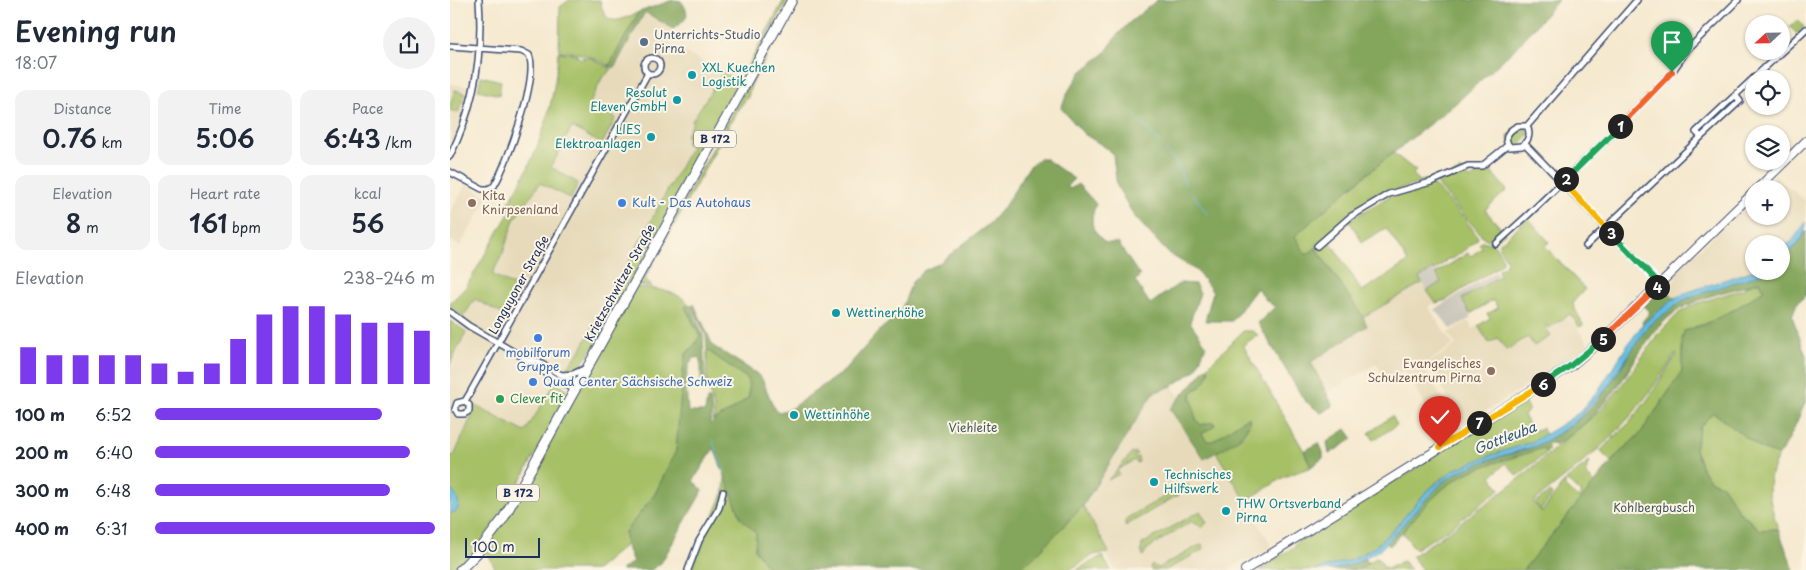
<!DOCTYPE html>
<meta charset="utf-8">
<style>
body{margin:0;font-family:"Playpen Sans",sans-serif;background:#f2f2f3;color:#1f2937;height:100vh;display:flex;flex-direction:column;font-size:19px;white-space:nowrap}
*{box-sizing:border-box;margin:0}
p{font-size:16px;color:#747a83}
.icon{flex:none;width:28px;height:28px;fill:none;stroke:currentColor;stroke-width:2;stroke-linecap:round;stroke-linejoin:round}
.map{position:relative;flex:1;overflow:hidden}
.panel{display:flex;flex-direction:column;background:#fff;width:450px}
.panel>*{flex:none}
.needle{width:32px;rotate:248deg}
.tools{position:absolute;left:1295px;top:15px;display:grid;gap:10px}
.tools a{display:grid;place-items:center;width:45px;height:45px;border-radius:50%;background:#fff;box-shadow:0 1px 4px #0004;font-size:25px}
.scale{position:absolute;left:15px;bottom:12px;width:75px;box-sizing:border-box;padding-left:5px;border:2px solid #1b2f5e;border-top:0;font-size:14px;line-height:18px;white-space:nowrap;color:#1b2f5e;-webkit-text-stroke:4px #fcf5e5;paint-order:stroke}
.pin{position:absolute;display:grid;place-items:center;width:42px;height:42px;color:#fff;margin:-51px -21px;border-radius:50% 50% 50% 0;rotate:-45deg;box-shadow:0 0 5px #0007}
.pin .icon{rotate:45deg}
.km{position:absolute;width:25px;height:25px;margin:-12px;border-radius:50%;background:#222;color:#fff;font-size:14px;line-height:25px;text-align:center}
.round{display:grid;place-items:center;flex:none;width:52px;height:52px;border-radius:26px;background:#f2f2f3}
.head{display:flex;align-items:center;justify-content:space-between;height:85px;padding:0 15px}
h1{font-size:28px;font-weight:600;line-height:38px}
.metrics{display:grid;grid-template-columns:repeat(3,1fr);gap:8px;height:85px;padding:5px 15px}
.metrics div{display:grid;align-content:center;border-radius:12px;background:#f2f2f3;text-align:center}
.metrics b{font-size:25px;font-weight:600}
.metrics small{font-size:14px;font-weight:400}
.metrics p{font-size:14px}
.chart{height:140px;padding:10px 15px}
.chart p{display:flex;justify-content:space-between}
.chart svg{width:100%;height:90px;margin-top:5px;stroke:#7c3aed;stroke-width:6}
ul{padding:0 15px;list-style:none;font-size:16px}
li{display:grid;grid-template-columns:80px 60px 1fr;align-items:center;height:38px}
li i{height:12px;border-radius:6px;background:#7c3aed}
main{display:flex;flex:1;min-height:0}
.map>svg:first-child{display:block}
.built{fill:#e7daba}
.industrial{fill:#c8c4b8}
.green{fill:#a6c066;stroke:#607862}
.forest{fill:#84a65b;stroke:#506a5c}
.water{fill:#63bde1;stroke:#3f76a0}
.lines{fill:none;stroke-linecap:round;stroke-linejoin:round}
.stream{stroke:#63bde1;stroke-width:1}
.street-casing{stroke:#3c4b6f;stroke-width:8}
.secondary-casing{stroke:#3c4b6f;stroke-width:10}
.primary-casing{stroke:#3c4b6f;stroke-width:11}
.street{stroke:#fff;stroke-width:5}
.secondary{stroke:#fff;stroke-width:8}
.primary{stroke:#fff;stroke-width:9}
.split-1-casing{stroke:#fff;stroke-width:10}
.split-2-casing{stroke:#fff;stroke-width:10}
.split-3-casing{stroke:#fff;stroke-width:10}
.split-4-casing{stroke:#fff;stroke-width:10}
.split-5-casing{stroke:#fff;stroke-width:10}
.split-6-casing{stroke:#fff;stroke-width:10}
.split-7-casing{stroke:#fff;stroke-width:10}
.split-8-casing{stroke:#fff;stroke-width:10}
.split-1{stroke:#f0652b;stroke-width:6}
.split-2{stroke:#22a559;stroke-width:6}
.split-3{stroke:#f5b400;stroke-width:6}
.split-4{stroke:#22a559;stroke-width:6}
.split-5{stroke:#f0652b;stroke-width:6}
.split-6{stroke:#22a559;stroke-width:6}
.split-7{stroke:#f5b400;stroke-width:6}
.split-8{stroke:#f5b400;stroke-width:6}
.service-dot{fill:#5c6f8a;stroke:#fcf5e5;stroke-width:2}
.culture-dot{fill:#0f9aa8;stroke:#fcf5e5;stroke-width:2}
.education-dot{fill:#8d6e63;stroke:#fcf5e5;stroke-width:2}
.shop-dot{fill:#3f7fe0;stroke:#fcf5e5;stroke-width:2}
.leisure-dot{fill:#2e9e5b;stroke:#fcf5e5;stroke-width:2}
.labels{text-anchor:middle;stroke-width:4;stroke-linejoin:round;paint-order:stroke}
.shield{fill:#fcf5e5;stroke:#5e6a86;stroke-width:1}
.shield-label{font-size:11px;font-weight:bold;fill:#1b2f5e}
.service-label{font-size:12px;fill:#4e5e75;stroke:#fcf5e5;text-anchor:start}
.culture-label{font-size:12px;fill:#0d838f;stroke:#fcf5e5;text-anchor:start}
.education-label{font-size:12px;fill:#785e54;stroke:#fcf5e5;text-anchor:start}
.shop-label{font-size:12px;fill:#366cbe;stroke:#fcf5e5;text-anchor:start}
.street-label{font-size:12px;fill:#1b2f5e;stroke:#fcf5e5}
.leisure-label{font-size:12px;fill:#27864d;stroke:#fcf5e5;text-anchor:start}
.park-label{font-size:12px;fill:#455a60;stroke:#fcf5e5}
.water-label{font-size:14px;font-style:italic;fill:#315a85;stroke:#fcf5e5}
</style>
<main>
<section class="panel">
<div class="head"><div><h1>Evening run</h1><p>18:07</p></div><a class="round"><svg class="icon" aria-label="share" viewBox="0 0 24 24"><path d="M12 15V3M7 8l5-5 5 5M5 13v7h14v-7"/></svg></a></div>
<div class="metrics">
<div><p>Distance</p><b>0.76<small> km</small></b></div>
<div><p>Time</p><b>5:06</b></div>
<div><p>Pace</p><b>6:43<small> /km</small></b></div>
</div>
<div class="metrics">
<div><p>Elevation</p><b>8<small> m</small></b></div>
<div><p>Heart rate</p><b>161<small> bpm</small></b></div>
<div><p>kcal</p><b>56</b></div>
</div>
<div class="chart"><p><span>Elevation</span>238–246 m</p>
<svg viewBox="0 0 160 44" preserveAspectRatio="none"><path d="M5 44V26M15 44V30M25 44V30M35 44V30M45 44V30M55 44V34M65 44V38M75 44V34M85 44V22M95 44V10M105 44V6M115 44V6M125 44V10M135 44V14M145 44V14M155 44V18"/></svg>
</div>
<ul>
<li><b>100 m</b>6:52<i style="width:81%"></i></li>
<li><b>200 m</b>6:40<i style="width:91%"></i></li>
<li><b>300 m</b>6:48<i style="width:84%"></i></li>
<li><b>400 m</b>6:31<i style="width:100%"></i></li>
</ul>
</section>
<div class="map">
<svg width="1356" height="570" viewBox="0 0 1356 570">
<rect width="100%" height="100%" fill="#fcf5e5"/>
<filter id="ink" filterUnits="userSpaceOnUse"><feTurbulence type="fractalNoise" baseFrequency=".02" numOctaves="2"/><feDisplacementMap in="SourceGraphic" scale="10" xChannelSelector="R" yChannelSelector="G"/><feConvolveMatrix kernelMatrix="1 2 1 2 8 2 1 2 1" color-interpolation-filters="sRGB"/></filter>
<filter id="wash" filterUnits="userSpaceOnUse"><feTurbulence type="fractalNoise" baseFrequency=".0096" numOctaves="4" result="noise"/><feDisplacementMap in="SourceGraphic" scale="20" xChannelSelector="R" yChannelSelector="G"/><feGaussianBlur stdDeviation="1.12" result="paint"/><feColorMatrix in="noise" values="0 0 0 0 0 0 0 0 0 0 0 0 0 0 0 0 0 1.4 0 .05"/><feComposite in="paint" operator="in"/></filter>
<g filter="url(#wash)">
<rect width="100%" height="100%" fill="#f5e9cf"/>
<path class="built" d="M195 11 223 29 219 38V43L222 46 273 72 242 121 244 122 238 139 241 146 130 351 107 380 75 432 26 405 13 396 10 397 2 404V410L4 416 19 422 4 456 0 455V364L16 332 7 326 25 299 56 316 71 290 42 274 53 253 64 220 90 183 121 199 101 167 122 126 152 144 166 119 140 103 152 78 164 68Z
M0 84 21 87 10 128 0 151Z
M1325 176 1356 201V222L1343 240 1331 251V244H1304V270L1238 292 1225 298 1216 289 1227 278 1224 274 1304 197V216H1331V189H1315Z
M16 184 38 197 10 246 0 240V213Z
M972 283 986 303 979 306 980 309 1003 345 972 366 992 398 990 406 980 412 954 370 937 381 926 364 877 393 861 362 917 327 913 317Z
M1119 315 1139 345 1015 425 978 364 1006 345 998 333 1018 321 1023 329 1037 320 1097 325 1100 328Z
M722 386 730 397 720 409 753 459 766 452 822 547 801 560H794L778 570H665L656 555 659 552 633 506 703 393Z"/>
<path class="industrial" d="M983 269 991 282 977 291 969 278Z
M1045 272 1048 277 1013 299 1021 318 1001 329 985 309Z"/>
<path class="green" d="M119 0H150C156 29 168 21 189 12L159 66C144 56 126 52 109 51L110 7Z
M334 0H338L147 344 127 369 113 373 130 351 241 147 236 143 238 139 235 137 243 122 242 121 273 72 289 82Z
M345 0H349L301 85 298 97 288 109 203 263 195 278 202 287 191 285 189 282Z
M1348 20 1354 27 1347 34 1340 27Z
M108 52 124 54 132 59 134 58 132 57 141 58 162 69 152 78 140 103 166 118 152 144 122 127 101 167 128 183 121 199 90 183 64 220 53 253 42 274 71 290 56 316 25 299 13 317 0 305V303L16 287 61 210 56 207C86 160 105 108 108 52Z
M31 76 51 81 49 95 28 90Z
M5 90 15 93 8 113 0 110V104Z
M1075 127 1079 134 1074 141 1069 145 1059 144 1058 136 1065 128Z
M943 153 966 171 963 174 970 181 976 180 978 181C964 185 950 188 937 194 910 205 884 226 865 247L866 248 878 238 912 291 958 262 936 228 912 242 899 220 940 196 980 184C989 187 1024 228 1028 238L1026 241 1004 258 995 260V262L984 271 983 269 969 278 972 283 913 317 866 248 856 255 844 236 873 210Z
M1036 166 1057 190 1035 210 1055 233C1048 239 1041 243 1033 237L986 183 1011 170 1020 179Z
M1078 218 1099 242 1095 246 1135 289 1124 301 1123 305 1133 325 1129 327 1120 314 1099 328 1097 325 1095 326 1101 336 1084 346 1078 337 1056 350 1048 338 1039 343 1028 326 1040 318 1037 314 1048 308 1043 300 1020 314 1012 299 1050 276 1048 270 1055 266 1057 260 1049 248 1050 243Z
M1032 241 1044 244 1053 259 1052 264 996 300 986 303 977 291 991 282 986 273 1018 253 1021 256 1032 248 1029 244Z
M1310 281 1314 290C1292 304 1270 321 1244 327L1232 346V372L1190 434 1170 452 1161 462 1150 451 1180 422 1198 399 1227 354H1225C1220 364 1212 373 1206 383 1170 435 1132 464 1083 502L1092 512 1115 481 1116 482 1114 486 1128 498 1132 493 1116 480 1139 462 1140 463 1136 468 1137 470 1135 473 1145 483 1073 570H972L962 556 1001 530 1069 479 1152 409 1169 389 1205 339 1206 336 1229 313 1245 304 1296 288 1295 286Z
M187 287C205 289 227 290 239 304L235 307 250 336 245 344 236 354 226 451 205 494 175 532 176 545 146 570H46L35 549 66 503 185 288Z
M0 321 16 332 0 364Z
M793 331H802L808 335 793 345 854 451 861 467 834 477 796 501 766 452 791 437 799 425 796 418 763 441 757 442 751 434 765 425 764 422 751 425C744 420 740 401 742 392 751 386 756 382 759 371L757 367Z
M257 350 298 379 299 397 281 411 263 421C267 406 259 396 257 382 256 372 257 361 257 350Z
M106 382 116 389V396C83 456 55 521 6 570H0V455L4 456 19 422 24 405 75 432Z
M1073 400 1079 410 1074 415 1082 431 1092 428 1096 435 1082 442 1042 455 989 480 975 493 944 529 926 546 902 560 866 570H809L844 547 846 542 950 477 951 478 966 468V467Z
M1263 412 1311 449 1329 455C1313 485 1319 498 1328 529L1310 530 1290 512 1272 485 1261 481 1253 471 1245 449 1250 427Z
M942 416 947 425 924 440 919 433Z
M1093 448 1096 453 1067 476 1056 463 1041 476 1050 489 999 529 965 549 953 533C971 506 996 481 1026 469 1048 460 1071 456 1093 448Z
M685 452 687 454 683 456 685 458 688 457 689 462 687 463 685 460 667 470 669 474 658 480 682 453Z
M275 478 278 481 291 518 306 533 305 550 320 570H240L274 492Z
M737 484 740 488 675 526V522L677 518Z
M1100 492 1102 495 1091 510 1085 503Z
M633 506 659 552 656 555 654 553 644 555 619 570H565L581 560Z
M750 511 757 523 752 528 745 522H740L697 549 693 556 691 551 692 544Z
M752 544 754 549 716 570H701L700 568 702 565 708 568Z
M652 556 661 570H626Z
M927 557 935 568H939L953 561 961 570H908Z"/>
<path class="forest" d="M223 0 231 1C242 16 236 20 223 29L195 12 164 68 159 66 189 12Z
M707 0H1108L1068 46 1006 103 903 185 845 236 856 255 866 248 913 317 917 326 861 362 883 406 871 413 854 400 808 323 825 307 816 300 807 288 782 321H755L763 292 747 271 718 253 684 216 667 186 663 155 655 147 634 134 611 108 619 90 631 72 655 53 669 33 679 23Z
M590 158 596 159 624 179 617 186 620 189 628 184 646 204C639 223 641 230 656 243H668L690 276 685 281 700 304 730 283 745 284 750 293 740 322 756 345 746 370 722 386 703 393 633 506 581 560 565 570H320L305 550 306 533 291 518 264 448 243 481 253 490 211 563 201 570H171L183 562 176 545 175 532 205 494 226 451 233 370 236 354 245 344 250 336 235 307 239 304 253 335 255 383 251 382V366L249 357 242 359C233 373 237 396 238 412H255L257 399H260L262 413 260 423 262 424 263 421 281 411 299 397 298 379 257 350 256 335 241 305 244 304 263 346 306 373 312 379 325 410 329 412 340 409 394 371 430 330 450 313 462 282 473 271 488 264 540 223 556 204 579 167Z
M1356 231V295L1347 303 1342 316 1356 356V401L1339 439 1329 455 1311 449 1263 412 1250 427 1245 449 1253 471 1261 481 1272 485 1290 513 1310 530 1328 529 1344 570H1073L1170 452 1190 434 1232 372V340L1234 331 1253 325 1284 310 1314 290 1310 281C1283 291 1252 295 1227 311 1200 329 1185 363 1166 389 1150 411 1128 431 1105 446L1102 443 1097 446 1099 450 1096 453 1093 448C1071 456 1048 461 1026 469 988 484 967 517 940 546L936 543C959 518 980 486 1012 470 1034 459 1060 456 1084 447 1097 442 1111 433 1123 424 1144 408 1163 383 1176 360 1182 349 1189 335 1199 326 1230 295 1267 289 1307 275L1314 271H1331V260L1347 245Z
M1211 289H1216L1225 298 1193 324 1192 322 1200 312 1193 306 1206 294 1205 293Z
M757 367 759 371C757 378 755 383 749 388 746 389 744 390 742 392 739 396 742 400 743 404 745 413 743 419 751 425L764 422 765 425 752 434 757 441H763L796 418H800C798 439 771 449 754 459L720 409Z
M896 429 903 439 879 454 877 442Z
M869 443 873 452V458L861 467 854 451Z
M915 558 918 563 908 570H882L904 564Z"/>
<path class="water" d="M1356 222C1356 239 1342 249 1331 260V251L1343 240Z
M1304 270 1314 271 1307 275 1235 299 1198 326 1154 392 1123 424 1096 441 1083 447 1044 458 1010 471 993 482 979 496 931 549 904 564 882 570H866L902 560 926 546 944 529 975 493 1005 469 1042 455 1082 442 1111 425 1130 412 1148 391 1177 346 1193 324 1225 298 1238 292Z
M0 488C6 495 12 504 6 512L1 513 0 512Z"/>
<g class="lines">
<path class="stream" d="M685 116 709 142
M716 150 726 163 736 185
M743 194 758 215
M263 440 264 446 275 472"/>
</g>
</g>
<g filter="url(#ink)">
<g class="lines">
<defs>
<path id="street" d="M0 46 71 51 79 55C89 78 57 164 44 186L38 189H32L0 172
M194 66a8 8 0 1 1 16 0a8 8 0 1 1-16 0Z
M1068 126H1077C1081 134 1079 140 1072 146L1060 147C1052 138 1059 130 1068 126Z
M1077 126 1187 0
M1251 137 1290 101 1286 96
M1075 144 1210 284
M0 156C24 108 33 54 29 0
M1046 244 1079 214 1161 135 1222 72 1238 49 1288 0
M867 246 900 217 939 194 981 182 1018 166H1032L1058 145
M1136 246 1251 137 1246 132 1356 29
M0 312 19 326 78 360 86 361 128 384
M78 360 83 366 125 390
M112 375 123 374 134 369
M15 401 19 405V411L14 414H8L5 409 7 403 15 401 21 391 198 73
M238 570 249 541 269 508 273 492"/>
<path id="secondary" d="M1307 189 1356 141
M795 570 1121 366 1153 339 1304 192"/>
<path id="primary" d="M10 570 28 552 53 519 342 0"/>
</defs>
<use href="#street" class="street-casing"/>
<use href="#secondary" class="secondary-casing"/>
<use href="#primary" class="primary-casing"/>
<use href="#street" class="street"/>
<use href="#secondary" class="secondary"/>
<use href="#primary" class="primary"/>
</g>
</g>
<g class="lines" filter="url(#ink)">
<defs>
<path id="split-1" d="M1170 126 1222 72"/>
<path id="split-2" d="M1116 179 1170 126"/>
<path id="split-3" d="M1116 179 1113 182 1161 233"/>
<path id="split-4" d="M1161 233 1210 284 1207 287"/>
<path id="split-5" d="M1153 339 1207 287"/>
<path id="split-6" d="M1093 384 1120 366 1153 339"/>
<path id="split-7" d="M1029 423 1093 384"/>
<path id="split-8" d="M990 447 1029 423"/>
</defs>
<use href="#split-1" class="split-1-casing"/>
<use href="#split-2" class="split-2-casing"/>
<use href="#split-3" class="split-3-casing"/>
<use href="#split-4" class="split-4-casing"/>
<use href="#split-5" class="split-5-casing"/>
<use href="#split-6" class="split-6-casing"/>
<use href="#split-7" class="split-7-casing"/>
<use href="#split-8" class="split-8-casing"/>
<use href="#split-1" class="split-1"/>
<use href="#split-2" class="split-2"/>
<use href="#split-3" class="split-3"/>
<use href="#split-4" class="split-4"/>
<use href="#split-5" class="split-5"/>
<use href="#split-6" class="split-6"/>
<use href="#split-7" class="split-7"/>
<use href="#split-8" class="split-8"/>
</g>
<circle class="service-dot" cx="194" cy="42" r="5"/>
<g class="culture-dot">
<circle cx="242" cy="75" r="5"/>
<circle cx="227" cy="100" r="5"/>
<circle cx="201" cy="137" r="5"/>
<circle cx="386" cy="313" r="5"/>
<circle cx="344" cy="415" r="5"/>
<circle cx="704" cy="482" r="5"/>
<circle cx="776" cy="511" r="5"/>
</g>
<g class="education-dot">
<circle cx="22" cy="203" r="5"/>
<circle cx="1041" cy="371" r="5"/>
</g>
<g class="shop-dot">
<circle cx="172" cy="203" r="5"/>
<circle cx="88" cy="338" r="5"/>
<circle cx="83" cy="382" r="5"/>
</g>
<circle class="leisure-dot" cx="50" cy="399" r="5"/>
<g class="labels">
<g class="shield">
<rect x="244" y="130.5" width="42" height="17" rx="4"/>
<rect x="47" y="484.5" width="42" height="17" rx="4"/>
</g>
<g class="shield-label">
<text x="265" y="143">B 172</text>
<text x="68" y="497">B 172</text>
</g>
<g class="service-label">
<text x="204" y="39">Unterrichts-Studio<tspan x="204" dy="14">Pirna</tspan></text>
</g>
<g class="culture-label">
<text x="252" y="72">XXL Kuechen<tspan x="252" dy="14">Logistik</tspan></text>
<text x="217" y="97" text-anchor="end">Resolut<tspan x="217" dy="14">Eleven GmbH</tspan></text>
<text x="191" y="134" text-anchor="end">LIES<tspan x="191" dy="14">Elektroanlagen</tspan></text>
<text x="396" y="317">Wettinerhöhe</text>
<text x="354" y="419">Wettinhöhe</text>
<text x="714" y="479">Technisches<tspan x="714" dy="14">Hilfswerk</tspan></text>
<text x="786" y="508">THW Ortsverband<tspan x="786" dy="14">Pirna</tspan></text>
</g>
<g class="education-label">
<text x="32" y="200">Kita<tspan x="32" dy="14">Knirpsenland</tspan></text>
<text x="1031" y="368" text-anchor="end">Evangelisches<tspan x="1031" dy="14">Schulzentrum Pirna</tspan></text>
</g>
<g class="shop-label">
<text x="182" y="207">Kult - Das Autohaus</text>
<text x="88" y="357" text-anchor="middle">mobilforum<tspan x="88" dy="14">Gruppe</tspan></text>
<text x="93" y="386">Quad Center Sächsische Schweiz</text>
</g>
<g class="street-label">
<text transform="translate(170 283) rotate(-61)" y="4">Krietzschwitzer Straße</text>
<text transform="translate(69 285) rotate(-61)" y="4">Longuyoner Straße</text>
</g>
<g class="leisure-label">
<text x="60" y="403">Clever fit</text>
</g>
<g class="park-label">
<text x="523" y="432">Viehleite</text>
<text x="1204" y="512">Kohlbergbusch</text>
</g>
<g class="water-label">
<text transform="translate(1055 438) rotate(-21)" y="5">Gottleuba</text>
</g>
</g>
</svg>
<div class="tools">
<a><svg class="needle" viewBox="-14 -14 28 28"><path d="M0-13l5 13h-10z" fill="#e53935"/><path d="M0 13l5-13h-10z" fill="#747a83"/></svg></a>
<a><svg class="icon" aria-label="locate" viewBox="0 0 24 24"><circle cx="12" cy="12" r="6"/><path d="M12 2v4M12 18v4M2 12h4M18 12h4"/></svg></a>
<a><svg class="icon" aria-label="layers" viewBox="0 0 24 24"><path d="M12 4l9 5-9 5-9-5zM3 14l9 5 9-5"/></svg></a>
<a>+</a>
<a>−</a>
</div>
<div class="scale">100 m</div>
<div class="pin" style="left:1222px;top:72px;background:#1e9e55"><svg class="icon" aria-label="arrive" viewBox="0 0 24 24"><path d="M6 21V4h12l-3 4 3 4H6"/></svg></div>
<div class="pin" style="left:990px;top:447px;background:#d93025"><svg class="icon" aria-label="check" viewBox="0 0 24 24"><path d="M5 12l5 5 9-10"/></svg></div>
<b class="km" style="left:1170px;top:126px">1</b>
<b class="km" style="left:1116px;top:179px">2</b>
<b class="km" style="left:1161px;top:233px">3</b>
<b class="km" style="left:1207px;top:287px">4</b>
<b class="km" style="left:1153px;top:339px">5</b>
<b class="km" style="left:1093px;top:384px">6</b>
<b class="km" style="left:1029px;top:423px">7</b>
</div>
</main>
